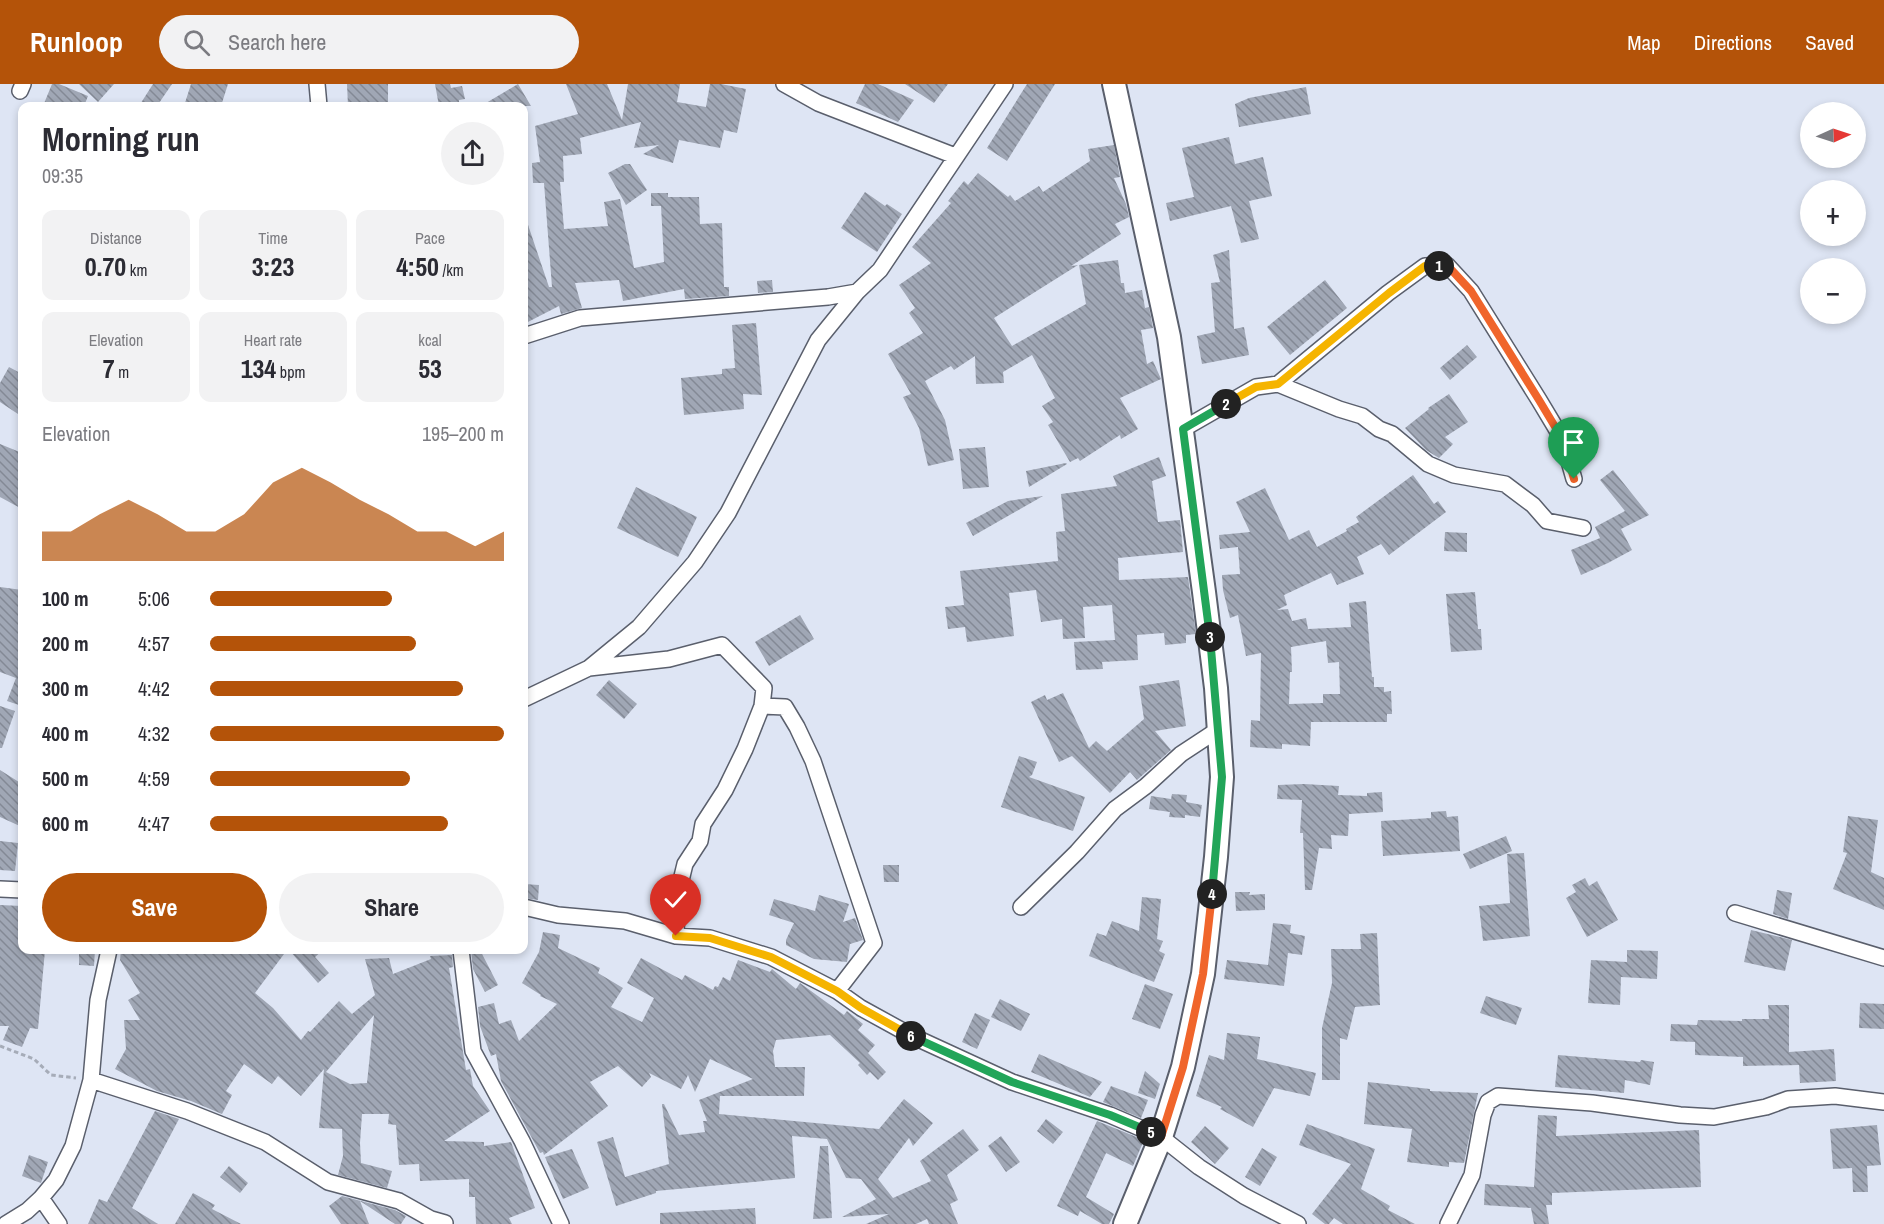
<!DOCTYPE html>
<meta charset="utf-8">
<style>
body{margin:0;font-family:"Archivo Narrow",sans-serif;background:#f2f2f3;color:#2b2b33;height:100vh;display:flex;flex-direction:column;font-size:22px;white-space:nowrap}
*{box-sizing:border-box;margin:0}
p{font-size:20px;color:#7c7c81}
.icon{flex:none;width:33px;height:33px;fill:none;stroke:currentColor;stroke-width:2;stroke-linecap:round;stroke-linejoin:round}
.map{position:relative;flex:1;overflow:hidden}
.panel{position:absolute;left:18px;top:18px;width:510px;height:852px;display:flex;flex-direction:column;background:#fff;border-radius:12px;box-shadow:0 3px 9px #0003}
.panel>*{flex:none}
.needle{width:39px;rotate:87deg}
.fabs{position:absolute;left:1800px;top:18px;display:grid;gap:12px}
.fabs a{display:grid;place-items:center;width:66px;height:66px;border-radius:50%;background:#fff;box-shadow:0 3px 9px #0003;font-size:30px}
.pin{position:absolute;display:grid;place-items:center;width:51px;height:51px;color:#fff;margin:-62px -26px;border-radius:50% 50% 50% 0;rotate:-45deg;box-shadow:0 0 6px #0007}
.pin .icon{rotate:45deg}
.km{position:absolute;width:30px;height:30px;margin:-15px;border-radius:50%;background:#222;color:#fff;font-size:16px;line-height:30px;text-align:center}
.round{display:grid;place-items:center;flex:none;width:63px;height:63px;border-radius:32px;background:#f2f2f3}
.overview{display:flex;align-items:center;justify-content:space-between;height:102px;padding:0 24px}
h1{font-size:33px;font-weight:800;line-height:45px}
.stats{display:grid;grid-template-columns:repeat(3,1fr);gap:9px;height:102px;padding:6px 24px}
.stats div{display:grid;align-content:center;border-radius:12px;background:#f2f2f3;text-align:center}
.stats b{font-size:26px;font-weight:800}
.stats small{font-size:16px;font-weight:400}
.stats p{font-size:16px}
.chart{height:168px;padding:12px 24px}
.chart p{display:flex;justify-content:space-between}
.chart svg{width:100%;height:108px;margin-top:6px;fill:#b45309;opacity:.7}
.button{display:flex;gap:12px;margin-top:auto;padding:12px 24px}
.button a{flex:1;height:69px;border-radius:36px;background:#b45309;color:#fff;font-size:24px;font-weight:800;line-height:69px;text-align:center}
.button a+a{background:#f2f2f3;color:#2b2b33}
ul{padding:0 24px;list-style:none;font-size:20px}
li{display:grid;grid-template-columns:96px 72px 1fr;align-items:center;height:45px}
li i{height:15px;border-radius:8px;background:#b45309}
header{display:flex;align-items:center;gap:36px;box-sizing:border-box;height:84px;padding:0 30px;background:#b45309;color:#fff}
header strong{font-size:28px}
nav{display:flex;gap:33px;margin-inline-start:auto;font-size:21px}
.search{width:420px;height:54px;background:#f2f2f3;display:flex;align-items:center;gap:15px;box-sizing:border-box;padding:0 21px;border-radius:33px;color:#7c7c81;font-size:22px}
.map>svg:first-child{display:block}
.building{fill:url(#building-back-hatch);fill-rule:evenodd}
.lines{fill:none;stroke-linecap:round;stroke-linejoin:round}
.street-casing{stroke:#5a5f6c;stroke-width:18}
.secondary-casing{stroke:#5a5f6c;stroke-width:26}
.path{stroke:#a6acb8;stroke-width:3;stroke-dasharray:4.5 3;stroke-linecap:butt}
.street{stroke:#fff;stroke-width:15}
.secondary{stroke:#fff;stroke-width:22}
.split-1-casing{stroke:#fff;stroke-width:12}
.split-2-casing{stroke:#fff;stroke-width:12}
.split-3-casing{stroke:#fff;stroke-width:12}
.split-4-casing{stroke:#fff;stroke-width:12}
.split-5-casing{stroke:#fff;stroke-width:12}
.split-6-casing{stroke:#fff;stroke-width:12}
.split-7-casing{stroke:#fff;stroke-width:12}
.split-1{stroke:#f0652b;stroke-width:8}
.split-2{stroke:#f5b400;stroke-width:8}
.split-3{stroke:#22a559;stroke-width:8}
.split-4{stroke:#22a559;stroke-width:8}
.split-5{stroke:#f0652b;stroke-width:8}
.split-6{stroke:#22a559;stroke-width:8}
.split-7{stroke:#f5b400;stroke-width:8}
</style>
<header>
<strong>Runloop</strong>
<div class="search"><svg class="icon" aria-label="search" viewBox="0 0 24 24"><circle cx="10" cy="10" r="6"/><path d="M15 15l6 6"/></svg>Search here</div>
<nav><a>Map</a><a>Directions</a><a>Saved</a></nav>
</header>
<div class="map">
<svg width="1884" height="1140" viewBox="0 0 1884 1140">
<defs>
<pattern id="building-back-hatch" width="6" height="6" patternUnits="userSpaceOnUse" patternTransform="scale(1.5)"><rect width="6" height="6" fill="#a0a7b5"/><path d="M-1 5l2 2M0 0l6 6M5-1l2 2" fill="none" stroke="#838995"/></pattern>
</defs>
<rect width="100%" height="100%" fill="#dee5f4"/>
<path class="building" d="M52 0H59L88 12 84 22H43Z
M79 0H114L98 18Z
M153 0H172L157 22H139Z
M191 0H228L221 22H184Z
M347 0H388V22H348Z
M435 0H450L451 4 462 2 465 15 459 16V22H439Z
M518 0 531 22H481Z
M566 0H607L622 36 628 0H680L677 18 706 23 710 0H721L746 5 737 49 724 46 720 64 679 56 673 79 643 70 659 61 634 64 641 38 580 54 582 70 563 72 564 98H560L564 145 608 142 604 118 620 115 634 184 664 178 661 122H651V109H668V113H699L700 140 722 139 724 203H729V212L685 215 684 205 623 217 619 196 575 199 582 224 561 230 559 222 524 240V136L526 135 549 203H552L544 99H533L532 79 540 78 535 42 578 30Z
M865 0H878L914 16 898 38 856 19Z
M905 0H948L934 19Z
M1027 0H1055L1007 77 987 64Z
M1306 3 1311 30 1239 43 1235 20 1249 14Z
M1229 53 1235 80 1263 73 1272 112 1249 117 1259 155 1241 159 1231 122 1170 137 1166 119 1194 113 1182 64Z
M1114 61 1120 93 1114 94 1126 120 1129 133 1115 140 1121 150 1071 182 1078 181 994 234 1012 262 1086 220 1079 181 1118 176 1121 199H1124L1125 209 1142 206 1145 224 1149 223 1153 244 1141 246 1147 280 1153 277 1161 295 1120 314 1138 345 1121 355 1120 351 1080 377 1078 374 1070 378 1048 341 1053 338 1042 322 1055 314 1032 271 1003 288 1004 299 976 300 975 272 954 286 951 282 925 297 945 336 954 376 928 382 919 344 903 313 911 310 888 270 923 249 909 229 915 224 899 201 931 179 912 163 951 119 948 117 964 97 968 101 978 89 1008 113 1010 111 1015 117 1039 102 1043 108 1090 77 1088 65Z
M625 80H630L647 106 626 121 608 89Z
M865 108 885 122 887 120 902 130 877 168 841 144Z
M1229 166 1234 245 1244 243 1249 271 1202 280 1197 252 1215 248 1211 199 1220 198 1213 171Z
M772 196 773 208 758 209 757 197Z
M1325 196 1347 224 1290 271 1267 243Z
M756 239 762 311 743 310 744 325 684 331 681 294 722 290V285L735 284 732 241Z
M1467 261 1477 273 1450 296 1440 284Z
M9 283 22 290V323L18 330 0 318V299Z
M1449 310 1468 338 1445 353 1453 360 1439 374 1426 366 1405 344 1429 325 1428 324Z
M0 360 22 369V425L0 413Z
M985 363 989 403 963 405 959 365Z
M1159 373 1166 392 1152 397 1158 438 1180 436 1183 468 1118 474 1119 496 1188 493 1196 550 1186 551V559L1165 561 1164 549 1137 551 1138 576 1102 578 1103 585 1076 586 1074 558 1115 556 1112 521 1083 523 1085 554 1063 555 1062 535 1041 538 1036 506 1009 509 1014 552 967 558 965 543 948 545 945 523 964 521 960 487 1058 477 1056 448 1065 447 1061 410 1117 402 1113 392Z
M1066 379 1067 380 1029 403 1026 387Z
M1613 386 1649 431 1621 445 1632 466 1608 479 1581 491 1571 466 1600 454 1595 443 1625 427 1600 396Z
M1413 391 1434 420 1438 417 1446 428 1389 471 1381 460 1357 473 1364 490 1337 501 1331 489 1284 511 1287 521 1277 526 1288 525 1292 537 1306 534 1308 545 1351 543 1349 519 1366 517 1372 593H1374V603H1384V608L1391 607 1392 630H1387V638H1311L1310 662 1282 660V665L1250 663 1251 636 1260 637 1261 569 1246 572 1238 531 1230 534 1223 506 1222 491 1240 490 1238 463 1220 465 1219 451 1250 448 1236 418 1265 404 1289 456 1309 446 1317 463 1347 447 1346 445 1359 438 1356 433ZM1326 557 1328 579 1339 578 1340 610H1323V619L1289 620 1290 588H1292L1291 563Z
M636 403 697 433 678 473 617 444Z
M1043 412 973 452 966 439 1008 417Z
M1445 448 1467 449V468L1444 467Z
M0 503 22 506V622L7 617 16 594 0 588Z
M1475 508 1478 545H1481L1482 566 1451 568 1446 510Z
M800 531 814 555 769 582 755 558Z
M609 596 637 620 624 635 596 611Z
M1179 596 1186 642 1155 647 1171 666 1137 696 1130 688 1110 709 1072 672 1059 678 1031 618 1045 611 1047 616 1063 609 1089 664 1096 657 1107 667 1144 635 1139 602Z
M0 622 15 627 2 664H0Z
M1019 672 1037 678 1032 691 1029 693 1085 713 1073 747 1001 723Z
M0 686 22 700V743L0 733Z
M1304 700 1339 702 1338 711 1367 712V709L1382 708 1383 728 1349 730 1348 752 1331 751 1332 765 1319 764 1312 806H1305L1303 749H1300L1302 716 1277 715 1278 701Z
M1172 710 1187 711 1186 718 1202 721 1200 733 1185 731V734L1169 733 1170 728 1149 725 1151 712 1171 715Z
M1446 727 1447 733 1458 732 1460 767 1383 772 1381 737 1431 734V728Z
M1848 732 1878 736 1871 788 1884 794V826L1833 805 1847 769 1843 768Z
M1506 752 1512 767 1470 785 1463 770Z
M0 757 18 759 15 787 0 786Z
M1524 769 1530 852 1483 857 1479 822 1510 819 1507 770Z
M883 781H899V798H884Z
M1585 794 1589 802 1597 797 1618 836 1587 853 1566 814 1576 808 1572 801Z
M524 800 539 801 538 816 524 814Z
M1777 806 1792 809 1788 835 1773 830Z
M1235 808H1250L1249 811 1265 810V826L1236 827Z
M819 811 849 820 843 838 855 834 863 856 850 860 847 878 814 875 786 861V856L794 839 769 831 774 815 815 827Z
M1142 813 1161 815 1157 855 1163 857 1159 867 1165 870 1154 898 1089 872 1097 849 1106 852 1112 837 1139 847Z
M0 821 22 822V866H45L38 945 30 944 22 963 3 956 9 942H0Z
M1273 839 1291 841 1290 849 1305 852 1302 871 1288 869 1284 902 1224 895 1227 876 1268 881Z
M1751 846 1792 856 1785 887 1744 878Z
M543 848 560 851 558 864 600 884 598 889 623 904 611 923 642 938 654 914 627 899 641 874 682 896 685 891 713 906 715 902 718 903 723 893 730 897 738 876 770 888 772 885 796 905 800 899 844 931 847 927 863 940 858 946 875 961 868 969 886 988 878 996 870 988 867 991 858 981 860 979 830 951 776 956 773 967 775 983H805L804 1012H720L719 1030 879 1045 904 1015 933 1039 913 1062 909 1054 878 1095 893 1114 931 1097 920 1077 963 1045 979 1066 947 1091 958 1116 950 1120 958 1140H929L927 1135 916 1140H866L889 1130 842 1133 876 1115 861 1095 846 1094 827 1055 792 1052 795 1094 656 1107V1109L616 1122 597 1058 613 1053 625 1093 669 1080 662 1020H664L679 1051 705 1048 703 1037H707L699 1016 753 995 710 975 695 1008 688 991 681 1005 649 989 651 993 642 1003 618 982 590 998 608 1022 544 1071 543 1068 540 1069 501 997 496 970 491 972 480 942 478 923 494 919 499 940 511 936 519 957 557 920 540 912 541 911 522 899 539 868Z
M1377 849 1380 921 1355 923 1347 956 1340 954V996H1322V944L1332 899 1331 865H1361L1360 850Z
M79 866H95L94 882 79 881Z
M121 866H287L255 909 273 924 301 956 308 947 310 948 339 917 352 930 375 911 365 875 389 874 393 890 431 875 430 872 452 871 453 883 449 884 466 986 470 985 473 1002 490 1027 444 1057 484 1058V1062L511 1058 535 1124 509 1134 512 1140H476L475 1113H469V1095L420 1097 419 1080 399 1081 396 1041 388 1040 389 1030H362L360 1059 361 1079 392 1087 387 1104 338 1091 343 1072 342 1045 319 1044 324 985 301 1012 278 992 272 1000 244 980 226 1007 232 1011 222 1030 191 1017 157 1007 115 985 126 965 124 936H140L128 916 140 909 120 876ZM374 931 367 999 350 1000 326 988Z
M289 866H323L315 873 329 889 318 899Z
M471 866H480L498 901 485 908 473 885Z
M1627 866 1658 867 1657 895 1621 893 1620 921 1588 919 1591 876 1627 878Z
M1145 900 1173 910 1160 945 1132 935Z
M1486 912 1522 924 1516 941 1480 929Z
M1000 915 1030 930 1021 947 991 933Z
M1860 919 1884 920V945L1859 944Z
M1768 921H1789V968L1834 965 1836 997 1800 999 1799 981 1743 982V973L1695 971V958L1670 957 1671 940 1697 941 1698 936 1742 937V935H1769Z
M975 929 990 936 977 965 962 958Z
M1227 949 1260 953 1257 975 1316 989 1310 1012 1274 1004 1253 1043 1220 1025 1222 1023 1196 1012 1209 971 1224 976Z
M1039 970 1098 996 1102 998 1090 1013 1031 988Z
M1558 971 1640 978 1641 976 1654 978 1650 1001 1625 996 1624 1009 1555 1003Z
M1145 987 1160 1000 1155 1015 1138 1009Z
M1368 998 1430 1005V1007L1478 1009 1464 1079 1449 1078V1083L1407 1078 1412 1045 1364 1040Z
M1111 1002 1148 1016 1141 1034 1103 1018Z
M155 1027 179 1035 132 1124 158 1140H88L99 1115 107 1118Z
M1538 1031 1557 1032 1556 1052 1699 1046 1701 1103 1552 1109V1121H1546L1549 1140H1534L1531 1124 1484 1121 1485 1100 1534 1103Z
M1046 1035 1063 1048 1053 1060 1037 1047Z
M1097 1037 1144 1056 1133 1082 1106 1069 1086 1113 1114 1130 1109 1140H1102L1080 1127 1078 1132 1057 1122Z
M1307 1040 1375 1065 1361 1105 1390 1122 1388 1126 1415 1140H1343L1334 1134 1329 1140H1325L1312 1130 1351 1080 1299 1061Z
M1877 1041 1881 1081 1867 1082 1868 1108H1853L1852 1084 1833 1085 1830 1045Z
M1205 1042 1229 1064 1215 1080 1191 1058Z
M1001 1052 1020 1078 1006 1088 988 1062Z
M820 1062H828L832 1134 813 1135Z
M1262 1064 1277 1073 1260 1102 1245 1093Z
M572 1065 589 1104 563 1115 545 1073Z
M29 1071 48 1078 41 1099 22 1092Z
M229 1082 248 1099 240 1109 220 1093Z
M193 1109 215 1121 212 1125 241 1140H175Z
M342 1112 395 1126 406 1132 401 1140H395L360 1117 369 1140H341L329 1122Z
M755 1124 756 1140H660V1129Z"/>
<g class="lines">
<defs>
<path id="street" d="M317 0 319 22
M784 0 818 19 955 72
M20 7 23 0
M524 252 580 234 828 213 857 208 880 186 1005 0
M1278 300 1388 209 1425 182 1447 181 1471 207 1539 316 1563 356 1574 395
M1183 345 1256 303 1278 300 1339 325 1362 332 1379 345 1392 350 1428 380 1454 391 1505 400 1533 421 1547 437 1583 444
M589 584 669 575 722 561 764 604 762 622
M524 615 589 584 639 543 695 478 728 429 818 256 857 208
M0 805 22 806
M524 823 558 831 625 837 676 852 710 854 771 873 837 907 861 924 912 952 1012 998 1110 1031 1161 1053 1199 1083 1244 1112 1298 1140
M1021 823 1077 768 1115 725 1146 702 1181 670 1219 645
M1735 829 1884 874
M676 852 677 813 685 780 700 757 703 740 725 706 745 665 762 622 785 623 797 643 813 677 874 859 837 907
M461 866 473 967 522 1057 561 1140
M91 996 187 1027 265 1058 328 1098 399 1117 431 1135 445 1139
M41 1114 59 1140
M6 1140 27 1127 41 1114 56 1096 73 1062 91 996 98 916 109 866
M1448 1140 1472 1091 1483 1031 1488 1018 1498 1012 1592 1019 1680 1031 1714 1033 1766 1023 1788 1015 1835 1012 1884 1018"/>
<path id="secondary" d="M1114 0 1169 253 1204 508 1216 604 1222 693 1216 773 1203 890 1183 983 1161 1053 1125 1140"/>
</defs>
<use href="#street" class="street-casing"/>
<use href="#secondary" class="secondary-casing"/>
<path class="path" d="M0 962 34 975 51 991 76 994"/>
<use href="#street" class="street"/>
<use href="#secondary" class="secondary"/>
</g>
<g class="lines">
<defs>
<path id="split-1" d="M1439 182 1447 181 1471 207 1539 316 1563 356 1574 395"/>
<path id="split-2" d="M1226 320 1256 303 1278 300 1389 209 1425 182H1439"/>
<path id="split-3" d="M1210 553 1183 345 1226 320"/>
<path id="split-4" d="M1210 553 1222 693 1212 810"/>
<path id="split-5" d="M1151 1048 1161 1053 1183 983 1203 890 1212 810"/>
<path id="split-6" d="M911 952 1012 998 1110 1031 1151 1048"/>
<path id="split-7" d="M676 852 710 854 771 873 837 907 861 924 911 952"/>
</defs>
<use href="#split-1" class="split-1-casing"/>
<use href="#split-2" class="split-2-casing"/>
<use href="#split-3" class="split-3-casing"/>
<use href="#split-4" class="split-4-casing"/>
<use href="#split-5" class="split-5-casing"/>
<use href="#split-6" class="split-6-casing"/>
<use href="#split-7" class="split-7-casing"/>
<use href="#split-1" class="split-1"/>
<use href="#split-2" class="split-2"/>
<use href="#split-3" class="split-3"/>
<use href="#split-4" class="split-4"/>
<use href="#split-5" class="split-5"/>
<use href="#split-6" class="split-6"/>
<use href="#split-7" class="split-7"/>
</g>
</svg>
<div class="fabs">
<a><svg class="needle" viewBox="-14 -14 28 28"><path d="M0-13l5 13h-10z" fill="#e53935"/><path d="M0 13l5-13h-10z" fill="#7c7c81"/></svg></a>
<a>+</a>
<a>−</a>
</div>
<div class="pin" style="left:1574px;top:395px;background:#1e9e55"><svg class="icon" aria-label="arrive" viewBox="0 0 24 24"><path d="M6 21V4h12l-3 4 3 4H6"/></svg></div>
<div class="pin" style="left:676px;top:852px;background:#d93025"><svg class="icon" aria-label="check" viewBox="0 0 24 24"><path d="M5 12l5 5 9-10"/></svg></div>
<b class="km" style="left:1439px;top:182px">1</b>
<b class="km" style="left:1226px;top:320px">2</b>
<b class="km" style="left:1210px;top:553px">3</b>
<b class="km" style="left:1212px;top:810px">4</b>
<b class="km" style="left:1151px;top:1048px">5</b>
<b class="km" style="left:911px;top:952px">6</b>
<section class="panel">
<div class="overview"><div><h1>Morning run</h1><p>09:35</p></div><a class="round"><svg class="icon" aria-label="share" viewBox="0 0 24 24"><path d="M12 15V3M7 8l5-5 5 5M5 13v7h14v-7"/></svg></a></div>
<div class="stats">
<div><p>Distance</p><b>0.70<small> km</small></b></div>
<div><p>Time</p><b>3:23</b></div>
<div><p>Pace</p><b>4:50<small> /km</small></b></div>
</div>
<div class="stats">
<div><p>Elevation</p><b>7<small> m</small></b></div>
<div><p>Heart rate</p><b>134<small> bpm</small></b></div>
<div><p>kcal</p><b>53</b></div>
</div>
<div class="chart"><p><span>Elevation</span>195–200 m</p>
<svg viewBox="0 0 160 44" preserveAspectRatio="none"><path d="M0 44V32L10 32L20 25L30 19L40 25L50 32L60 32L70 25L80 12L90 6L100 12L110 19L120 25L130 32L140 32L150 38L160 32V44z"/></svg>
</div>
<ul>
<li><b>100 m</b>5:06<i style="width:62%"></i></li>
<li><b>200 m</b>4:57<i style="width:70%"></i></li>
<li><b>300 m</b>4:42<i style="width:86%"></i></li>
<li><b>400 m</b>4:32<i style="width:100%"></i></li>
<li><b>500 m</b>4:59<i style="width:68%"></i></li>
<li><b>600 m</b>4:47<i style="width:81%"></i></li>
</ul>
<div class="button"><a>Save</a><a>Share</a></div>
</section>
</div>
